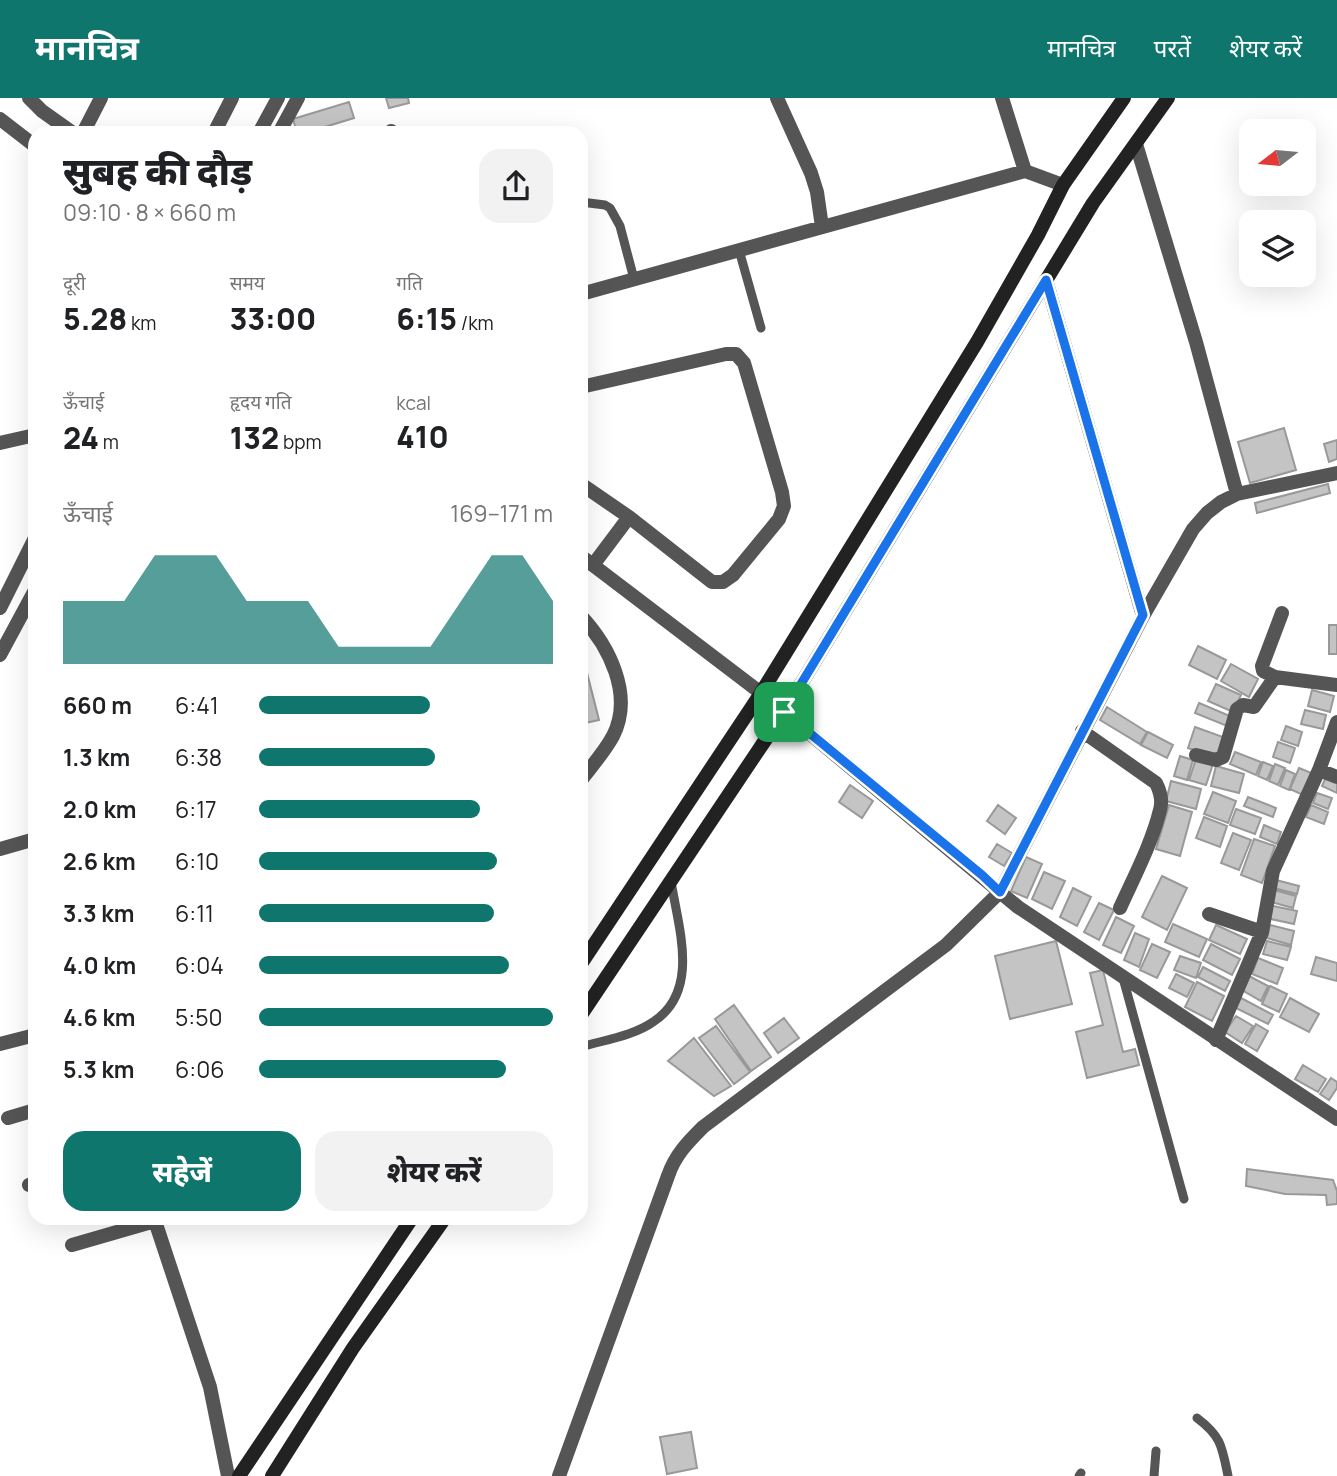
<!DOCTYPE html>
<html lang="hi">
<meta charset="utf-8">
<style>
body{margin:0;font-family:Manrope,"Noto Sans Devanagari",sans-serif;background:#f2f2f2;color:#202124;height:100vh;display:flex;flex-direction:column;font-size:26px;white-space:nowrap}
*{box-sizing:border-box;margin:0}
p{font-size:23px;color:#757577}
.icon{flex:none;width:38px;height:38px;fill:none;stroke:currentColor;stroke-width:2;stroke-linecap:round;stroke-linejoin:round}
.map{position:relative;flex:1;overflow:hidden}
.panel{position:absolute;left:28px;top:28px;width:560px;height:1099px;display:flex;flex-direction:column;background:#fff;border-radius:21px;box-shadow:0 7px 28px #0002}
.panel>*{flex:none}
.needle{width:46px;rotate:254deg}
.buttons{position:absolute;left:1239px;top:21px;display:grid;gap:14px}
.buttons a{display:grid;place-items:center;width:77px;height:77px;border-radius:14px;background:#fff;box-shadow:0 7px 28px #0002;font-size:35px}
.pin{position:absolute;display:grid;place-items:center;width:60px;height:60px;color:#fff;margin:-30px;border-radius:14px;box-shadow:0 4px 10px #0006}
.round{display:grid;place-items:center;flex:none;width:74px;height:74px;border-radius:21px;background:#f2f2f2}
.headline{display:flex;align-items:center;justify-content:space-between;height:119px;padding:0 35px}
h1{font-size:38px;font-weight:800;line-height:52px}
.stats{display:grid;grid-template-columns:repeat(3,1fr);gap:10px;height:119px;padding:7px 35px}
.stats div{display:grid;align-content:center}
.stats b{font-size:30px;font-weight:800}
.stats small{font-size:19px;font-weight:400}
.stats p{font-size:19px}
.chart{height:196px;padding:14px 35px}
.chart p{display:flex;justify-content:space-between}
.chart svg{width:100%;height:126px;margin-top:7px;fill:#0f766e;opacity:.7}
.primary-button{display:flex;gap:14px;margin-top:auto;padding:14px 35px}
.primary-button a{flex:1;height:80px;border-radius:21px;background:#0f766e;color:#fff;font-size:28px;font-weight:800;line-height:80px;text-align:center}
.primary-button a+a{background:#f2f2f2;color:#202124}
ul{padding:0 35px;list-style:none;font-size:23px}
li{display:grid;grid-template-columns:112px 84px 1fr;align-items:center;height:52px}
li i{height:18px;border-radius:9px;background:#0f766e}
header{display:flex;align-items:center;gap:42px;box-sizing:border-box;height:98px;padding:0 35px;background:#0f766e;color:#fff}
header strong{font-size:33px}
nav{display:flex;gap:38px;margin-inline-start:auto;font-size:24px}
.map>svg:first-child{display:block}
.building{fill:#c4c4c4;stroke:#999;stroke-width:2}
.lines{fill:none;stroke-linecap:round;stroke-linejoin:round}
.service{stroke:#555;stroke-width:9}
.minor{stroke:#555;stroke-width:14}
.tertiary{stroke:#555;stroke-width:14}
.secondary{stroke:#222;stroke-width:14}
.route-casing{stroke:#fff;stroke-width:14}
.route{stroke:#1a73e8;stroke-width:9}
</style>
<header>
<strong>मानचित्र</strong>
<nav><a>मानचित्र</a><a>परतें</a><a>शेयर करें</a></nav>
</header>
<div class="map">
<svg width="1337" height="1378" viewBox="0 0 1337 1378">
<rect width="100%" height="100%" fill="#fff"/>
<path class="building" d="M386 0H408L409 5 389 10Z
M349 4 354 20 305 35H297L293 21Z
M1284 330 1296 372 1250 385 1238 344Z
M1337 342V361L1329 364 1324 346Z
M1328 386 1330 395 1257 415 1255 405Z
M1329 527H1337V556H1329Z
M1198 548 1226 562 1217 581 1189 567Z
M581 551 599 622 581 626Z
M1231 566 1258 581 1249 599 1221 583Z
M1216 586 1241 597 1233 614 1208 603Z
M1312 592 1334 598 1330 614 1308 608Z
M1199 605 1230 618 1227 628 1195 615Z
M1107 609 1147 634 1140 646 1100 622Z
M1305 612 1326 617 1323 631 1301 626Z
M1286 628 1302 634 1298 648 1281 642Z
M1195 629 1223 639 1216 659 1188 650Z
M1148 634 1173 647 1167 660 1141 647Z
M1278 644 1295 650 1290 665 1273 659Z
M1235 654 1261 664 1256 677 1230 666Z
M1180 658 1193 662 1187 682 1174 678Z
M1196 661 1213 666 1206 687 1189 682Z
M1263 664 1273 668 1267 682 1258 678Z
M1275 666 1285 670 1278 687 1269 683Z
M1216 668 1244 676 1239 695 1211 688Z
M1299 670 1314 676 1305 698 1290 691Z
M1286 672 1295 676 1289 692 1280 688Z
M1326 679 1337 684V695L1322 688Z
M1171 683 1201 691 1196 711 1166 703Z
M850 687 873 703 862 720 839 704Z
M1213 694 1236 703 1228 725 1204 716Z
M1317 695 1332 700 1328 711 1313 705Z
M1248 699 1276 710 1273 719 1244 708Z
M998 707 1016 720 1005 736 987 723Z
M1169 707 1192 714 1180 758 1156 751Z
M1311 707 1328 714 1324 726 1306 719Z
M1236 711 1261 720 1255 736 1230 727Z
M1204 719 1227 728 1220 749 1196 740Z
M1264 727 1281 734 1277 746 1260 739Z
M1233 735 1251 742 1239 772 1221 765Z
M1254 741 1275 748 1262 785 1241 777Z
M997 746 1012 755 1004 768 989 759Z
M1026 759 1042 766 1027 800 1011 793Z
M1044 774 1065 783 1052 811 1032 801Z
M1162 778 1187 790 1167 832 1142 819Z
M1276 782 1299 788 1297 796 1274 790Z
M1073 790 1091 799 1077 828 1060 819Z
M1274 792 1296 798 1293 810 1271 804Z
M1099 805 1114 812 1099 842 1084 834Z
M1269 807 1297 813 1294 826 1266 820Z
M1116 819 1134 828 1121 855 1103 847Z
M1173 826 1207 841 1199 859 1165 844Z
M1216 827 1247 841 1240 856 1209 842Z
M1270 827 1294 833 1291 847 1267 840Z
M1135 835 1149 841 1139 869 1124 862Z
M1056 843 1072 906 1010 921 995 858Z
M1267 843 1291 849 1287 862 1263 856Z
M1152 846 1170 854 1157 880 1140 872Z
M1211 846 1240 861 1232 877 1203 862Z
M1180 858 1201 865 1196 880 1174 872Z
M1316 859 1337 865V883L1311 876Z
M1258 860 1283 870 1277 886 1252 876Z
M1203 869 1230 883 1225 893 1198 879Z
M1103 872 1123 954 1135 951 1139 967 1087 980 1076 934 1103 927 1090 875Z
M1176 876 1194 885 1187 899 1169 890Z
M1249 878 1268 888 1261 903 1242 892Z
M1197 884 1224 898 1212 923 1185 909Z
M1270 888 1287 896 1279 914 1262 906Z
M1241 900 1273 917 1268 926 1236 910Z
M1290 900 1319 916 1309 934 1280 919Z
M734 907 771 959 751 973 715 921Z
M1236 918 1253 928 1242 945 1225 934Z
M784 920 799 940 778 955 764 935Z
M1256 926 1268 933 1257 953 1245 946Z
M716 928 750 974 734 986 699 940Z
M694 940 731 988 714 998 668 963Z
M1303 967 1326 981 1318 994 1295 981Z
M1331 980 1337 984V990L1329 1002 1320 996Z
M1247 1071 1333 1082 1337 1093V1106L1327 1107 1326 1097 1285 1096 1246 1088Z
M691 1334 697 1370 667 1376 660 1339Z"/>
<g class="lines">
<path class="service" d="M581 104 605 107 610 110 620 128 634 181
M739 152 761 230
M1123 880 1184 1101
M581 949C604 942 633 938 653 924 701 893 678 829 671 783
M1197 1320C1221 1338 1222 1348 1228 1378
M1079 1378 1081 1375
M1154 1378 1156 1353"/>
<path class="minor" d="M29 0 42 13 73 35
M777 0 811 75 817 94 822 129
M1002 0 1025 73
M391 33 392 35
M83 35 101 0
M214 35 232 0
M259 35 278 0
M279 35 298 0
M1136 46 1196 244 1237 396
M1046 182 1143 518
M581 196 1025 73 1063 87
M581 289 726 256H736L744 265 782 394 784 408 779 421 733 477 723 484H712L629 419
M0 345 35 337
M581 386 629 419 593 467
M0 510 35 440
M1282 515 1262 568 1263 573 1275 579 1337 587
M581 518C609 548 634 597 613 638 605 653 592 668 581 682
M0 557 35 492
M1082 633 1156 685C1160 693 1163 702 1160 712 1152 745 1134 779 1120 810
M1196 657 1216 662 1223 659 1237 611 1243 607 1254 609 1275 579
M1319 672 1337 679
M0 751 35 741
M1209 816 1262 834
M1216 942 1262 834 1273 773 1319 672 1337 624
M0 946 35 937
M8 1020 35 1012
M29 1087 35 1085
M154 1120 210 1289 228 1378
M72 1147 155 1123
M559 1378 668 1078C675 1057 688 1044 703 1029L946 847 1000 794 1143 518 1193 431 1207 415 1221 404 1237 396 1337 375"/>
<path class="tertiary" d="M0 21 35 48
M581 458 761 595 1018 809 1337 1021"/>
<path class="secondary" d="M581 866 761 595 977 244 1038 137 1063 87 1124 0
M581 917 784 614 1093 105 1168 0
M239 1378 412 1120
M272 1378 353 1250 445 1120"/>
</g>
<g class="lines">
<defs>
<path id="route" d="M1046 182 1143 517 1000 794 982 777 784 614Z"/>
</defs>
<use href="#route" class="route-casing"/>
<use href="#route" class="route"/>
</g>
</svg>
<div class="buttons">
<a><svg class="needle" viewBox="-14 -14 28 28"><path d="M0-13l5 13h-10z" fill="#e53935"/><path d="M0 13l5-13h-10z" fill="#757577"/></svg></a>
<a><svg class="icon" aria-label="layers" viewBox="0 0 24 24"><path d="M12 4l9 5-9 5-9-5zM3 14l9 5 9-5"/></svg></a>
</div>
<div class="pin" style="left:784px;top:614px;background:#1e9e55"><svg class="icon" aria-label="arrive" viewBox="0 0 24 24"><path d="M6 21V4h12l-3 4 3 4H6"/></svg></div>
<section class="panel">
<div class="headline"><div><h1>सुबह की दौड़</h1><p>09:10 · 8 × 660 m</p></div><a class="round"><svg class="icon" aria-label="share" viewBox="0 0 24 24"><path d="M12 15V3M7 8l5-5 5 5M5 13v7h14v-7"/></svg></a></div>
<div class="stats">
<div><p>दूरी</p><b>5.28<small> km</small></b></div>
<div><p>समय</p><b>33:00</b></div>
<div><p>गति</p><b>6:15<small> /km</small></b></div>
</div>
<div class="stats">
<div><p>ऊँचाई</p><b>24<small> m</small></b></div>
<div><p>हृदय गति</p><b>132<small> bpm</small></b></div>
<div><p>kcal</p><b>410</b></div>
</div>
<div class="chart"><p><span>ऊँचाई</span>169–171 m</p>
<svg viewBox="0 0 160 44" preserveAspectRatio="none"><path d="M0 44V22L10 22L20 22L30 6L40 6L50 6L60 22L70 22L80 22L90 38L100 38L110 38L120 38L130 22L140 6L150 6L160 22V44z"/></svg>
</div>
<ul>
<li><b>660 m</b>6:41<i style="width:58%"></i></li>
<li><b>1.3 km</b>6:38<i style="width:60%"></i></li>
<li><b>2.0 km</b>6:17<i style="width:75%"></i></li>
<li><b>2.6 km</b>6:10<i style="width:81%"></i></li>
<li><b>3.3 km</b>6:11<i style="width:80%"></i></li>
<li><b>4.0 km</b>6:04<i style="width:85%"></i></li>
<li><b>4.6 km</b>5:50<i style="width:100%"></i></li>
<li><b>5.3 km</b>6:06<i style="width:84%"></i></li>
</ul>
<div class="primary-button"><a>सहेजें</a><a>शेयर करें</a></div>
</section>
</div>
